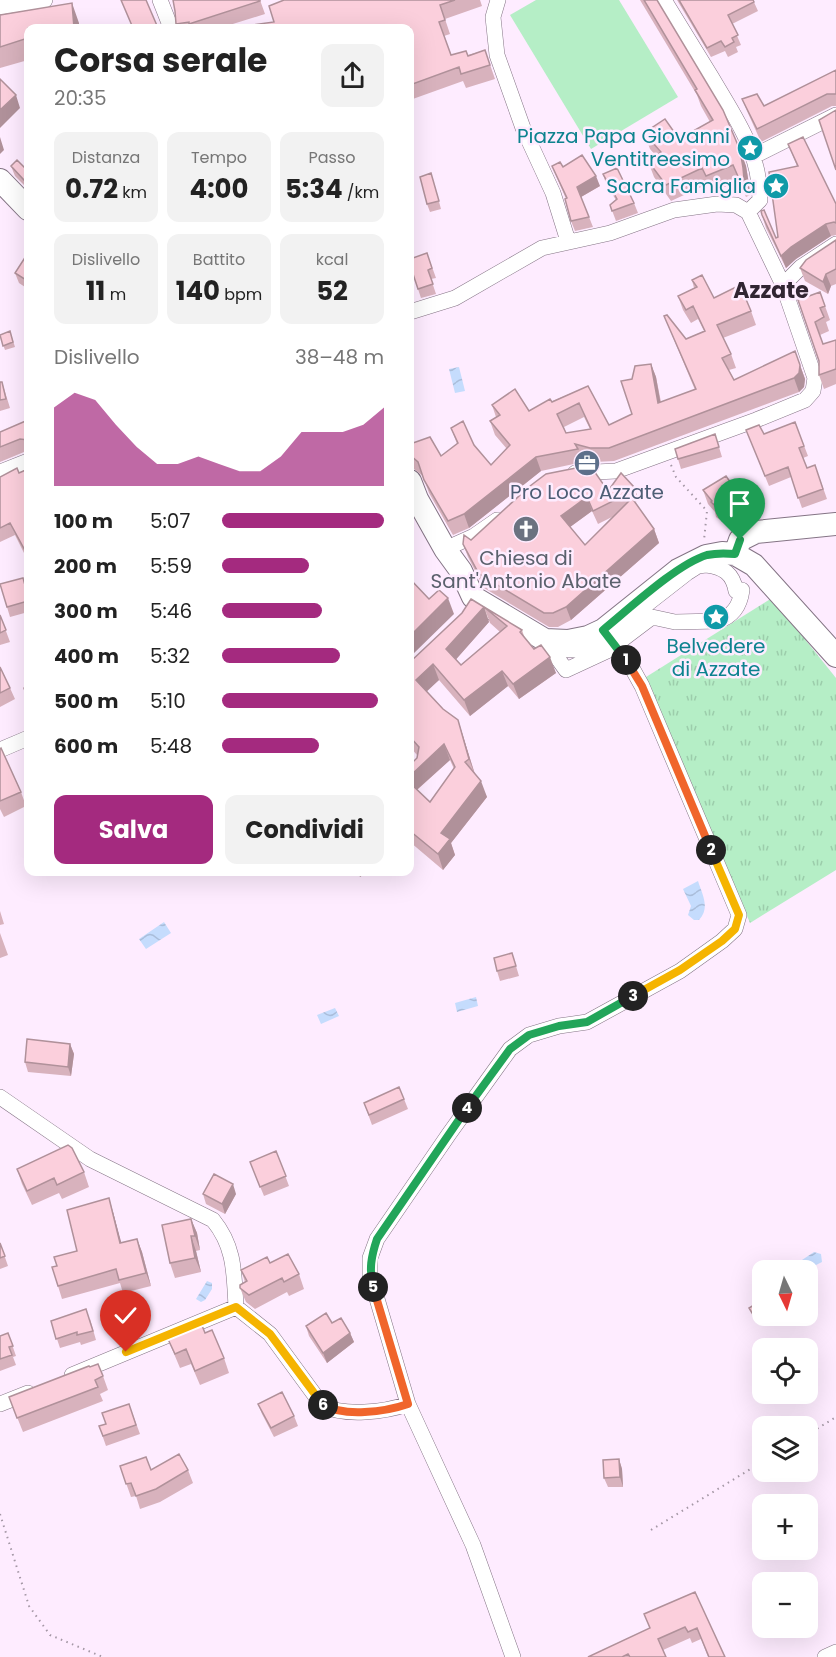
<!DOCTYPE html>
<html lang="it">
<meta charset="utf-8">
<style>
body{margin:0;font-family:Poppins,sans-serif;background:#f2f2f2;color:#222;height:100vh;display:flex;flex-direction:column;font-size:22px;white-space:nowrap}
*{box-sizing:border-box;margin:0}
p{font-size:20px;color:#767676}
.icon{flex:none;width:33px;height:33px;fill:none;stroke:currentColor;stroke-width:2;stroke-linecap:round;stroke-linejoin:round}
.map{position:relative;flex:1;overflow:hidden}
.details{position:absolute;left:24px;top:24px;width:390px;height:852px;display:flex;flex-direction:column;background:#fff;border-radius:12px;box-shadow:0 6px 24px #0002}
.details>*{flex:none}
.needle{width:39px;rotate:175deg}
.fabs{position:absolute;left:752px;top:1260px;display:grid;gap:12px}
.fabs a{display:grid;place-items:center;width:66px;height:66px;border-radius:12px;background:#fff;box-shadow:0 6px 24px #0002;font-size:30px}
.pin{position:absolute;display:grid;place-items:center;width:51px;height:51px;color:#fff;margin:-62px -26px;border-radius:50% 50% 50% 0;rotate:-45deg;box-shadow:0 0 6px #0007}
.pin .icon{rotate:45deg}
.km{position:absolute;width:30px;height:30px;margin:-15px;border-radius:50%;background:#222;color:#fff;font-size:16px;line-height:30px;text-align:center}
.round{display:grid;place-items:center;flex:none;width:63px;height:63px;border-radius:12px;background:#f2f2f2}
.headline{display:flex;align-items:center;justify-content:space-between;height:102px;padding:0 30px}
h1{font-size:33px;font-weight:700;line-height:45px}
.figures{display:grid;grid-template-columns:repeat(3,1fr);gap:9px;height:102px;padding:6px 30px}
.figures div{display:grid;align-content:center;border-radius:12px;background:#f2f2f2;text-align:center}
.figures b{font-size:26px;font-weight:700}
.figures small{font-size:16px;font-weight:400}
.figures p{font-size:16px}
.chart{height:168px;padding:12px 30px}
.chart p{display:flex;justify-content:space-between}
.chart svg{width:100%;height:108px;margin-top:6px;fill:#a42a7f;opacity:.7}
.primary-button{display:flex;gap:12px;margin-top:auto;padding:12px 30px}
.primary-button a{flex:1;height:69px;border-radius:12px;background:#a42a7f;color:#fff;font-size:24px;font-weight:700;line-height:69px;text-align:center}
.primary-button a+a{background:#f2f2f2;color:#222}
ul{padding:0 30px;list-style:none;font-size:20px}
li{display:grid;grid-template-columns:96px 72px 1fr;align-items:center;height:45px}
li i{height:15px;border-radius:8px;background:#a42a7f}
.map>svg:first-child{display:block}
.grass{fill:url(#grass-tufts)}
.pitch{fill:#b5eec6}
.water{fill:url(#water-waves)}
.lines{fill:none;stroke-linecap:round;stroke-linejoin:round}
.street-casing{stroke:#847485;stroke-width:16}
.secondary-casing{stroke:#847485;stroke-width:24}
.path{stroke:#a497a5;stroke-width:2;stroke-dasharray:1.5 4.5;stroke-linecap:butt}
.street{stroke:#fff;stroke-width:15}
.secondary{stroke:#fff;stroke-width:22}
.wall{fill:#d8b2bd;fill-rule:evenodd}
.shaded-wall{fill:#b0919a}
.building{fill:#fbcfdc;stroke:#b0919a;stroke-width:1.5;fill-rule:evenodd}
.split-1-casing{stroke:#fff;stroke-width:12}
.split-2-casing{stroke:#fff;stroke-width:12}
.split-3-casing{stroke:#fff;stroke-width:12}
.split-4-casing{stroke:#fff;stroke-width:12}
.split-5-casing{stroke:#fff;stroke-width:12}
.split-6-casing{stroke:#fff;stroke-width:12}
.split-7-casing{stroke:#fff;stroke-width:12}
.split-1{stroke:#22a559;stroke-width:8}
.split-2{stroke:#f0652b;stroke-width:8}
.split-3{stroke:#f5b400;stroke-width:8}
.split-4{stroke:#22a559;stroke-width:8}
.split-5{stroke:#22a559;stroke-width:8}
.split-6{stroke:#f0652b;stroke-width:8}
.split-7{stroke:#f5b400;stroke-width:8}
.labels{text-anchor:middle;stroke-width:5;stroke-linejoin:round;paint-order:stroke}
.culture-label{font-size:20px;fill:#0d838f;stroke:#feecff;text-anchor:end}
.service-label{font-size:20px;fill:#4e5e75;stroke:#feecff}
.worship-label{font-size:20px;fill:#5b616d;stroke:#feecff}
.quarter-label{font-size:22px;font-weight:bold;fill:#312532;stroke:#feecff}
</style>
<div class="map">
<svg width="836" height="1657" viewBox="0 0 836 1657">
<defs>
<pattern id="grass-tufts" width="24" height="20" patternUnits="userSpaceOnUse" patternTransform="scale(1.5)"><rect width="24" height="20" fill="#b5eec6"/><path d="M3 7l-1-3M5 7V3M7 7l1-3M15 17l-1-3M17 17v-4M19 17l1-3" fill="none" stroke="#9ccdab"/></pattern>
<pattern id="water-waves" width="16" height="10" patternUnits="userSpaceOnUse" patternTransform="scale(1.5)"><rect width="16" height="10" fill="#c5dcfd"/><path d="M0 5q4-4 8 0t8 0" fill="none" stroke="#aabdda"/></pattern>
</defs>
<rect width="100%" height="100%" fill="#feecff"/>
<path class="grass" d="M772 598 836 678V870L750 923 646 677Z"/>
<path class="pitch" d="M536 0H619L678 97 591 149 510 15Z"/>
<path class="water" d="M459 367 465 391 455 393 449 369Z
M698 881C703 896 710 908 699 920H694L688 915 691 906 683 889Z
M164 922 171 933 146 949 139 939Z
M476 997 478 1006 457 1012 455 1003Z
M335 1008 339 1016 321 1024 317 1015Z
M814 1252 821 1254 822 1262 810 1268 816 1275 814 1288 807 1294V1270H787Z
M207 1281 212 1283V1289L205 1300 201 1302 196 1299Z"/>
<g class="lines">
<defs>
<path id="street" d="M160 0 171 28
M498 0 493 17 497 55 523 128 553 193 568 241
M664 0C680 26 696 52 712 78 736 119 760 151 760 200L748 212
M0 7 45 0
M754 156 836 115
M783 285 801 267 836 244
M410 312 455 298 542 248 610 233 674 210 717 204 736 205 748 212 783 285 815 378 813 391 805 400 756 420 616 471 575 473
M0 472 28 461
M445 549 474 536 497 520
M706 565C724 567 733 574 736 591L742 590C740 606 733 616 718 621L675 622 652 617 607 651 566 670 551 649 577 650 590 646 601 640 687 573 698 566Z
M0 750 28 738
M0 1097 90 1159 213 1220C235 1247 234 1273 236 1307L270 1334 322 1405C344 1417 385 1412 408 1404
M72 1375 236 1307
M0 1404 28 1393
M513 1657 473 1545 408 1404 370 1275V1258L377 1239 449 1134 510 1049 529 1035 559 1026 587 1022 680 971 722 941 735 929 739 915 642 686 632 668 603 630
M825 1657 836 1652"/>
<path id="secondary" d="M0 180 28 209
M410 481 417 499 445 549 461 571 473 597 545 640 568 641 588 637 603 630 678 570 706 556 722 553 735 554 754 565 836 656
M735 554 740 540 756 532 836 524"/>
</defs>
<use href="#street" class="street-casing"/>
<use href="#secondary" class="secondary-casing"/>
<path class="path" d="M732 189 743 184
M671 465 676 477 707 511 704 540
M807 1435 836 1417
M0 1514 29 1606 50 1635 103 1657
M651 1530 762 1462"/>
<use href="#street" class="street"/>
<use href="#secondary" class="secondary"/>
</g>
<path class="wall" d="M260 0 265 14 220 28H177L176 24Z
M284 0H480L482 6 445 19 450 34 444 36 451 55H468L485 50 495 79 466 88 463 81 410 100V28L274 22Z
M640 0H657L740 150 746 166 749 184 750 195 746 197 739 181 712 192 708 184 671 201 654 177 648 161 656 156 650 149 644 133 679 139 710 122 701 106 697 95Z
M677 0H753L758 11 732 24 741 45 736 47 738 52 728 57 725 51 711 57Z
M0 15 79 23V28H28V60L0 68Z
M836 70V106H832L761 142 747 111 742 99 764 106Z
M788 144 836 204V235L831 236 796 259 786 268 766 228 762 215 776 238 778 237 797 166Z
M11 166 28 171V189L15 176Z
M552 166 563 167 600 186 581 197 593 227 575 231 571 221 566 199Z
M431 173 441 209 430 212 427 204Z
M603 174 634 203 638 213 616 221 610 205 616 200 606 184Z
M836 240V284L831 286 828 294 805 281 800 268Z
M427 253 436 278 431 279 436 294 421 298 418 289Z
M28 258V289L19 283 15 273Z
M692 280 714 298 751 311 756 325 723 338 731 354 736 368 729 370 734 380 795 351 805 379 804 387 799 392 614 461 595 462 582 458 583 462 541 471 469 528 453 535 429 493 423 476 414 469 410 457V444L441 456 457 444 451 428 474 445 491 465 507 449 495 435 490 421 496 417 492 405 529 411 588 386 609 425 632 414V379L651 364 656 377 661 402 695 390 664 316 686 339 704 331 698 319 691 323 683 310 678 296 694 288ZM584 417 590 429 566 433 564 427Z
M820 292 830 320 826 322 829 331 820 335 823 344 836 340V384L824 389 819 375V361L798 300Z
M10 331 15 347 5 350 0 336Z
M0 382H2L10 408 0 411Z
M28 420V452H24L0 462V432Z
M795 422 808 456 803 458 807 468 815 465 827 499 802 508 791 477 769 486 746 430 764 434Z
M715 434 722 457 681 469 675 449Z
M28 469V561L15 535 0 542V477L19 473Z
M634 487 639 500 635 502 654 529 659 543 571 620 558 627H549L484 588 468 557 463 544 471 540 608 491ZM592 511 598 524 612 517 585 545 570 527Z
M703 490 737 492 751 504 756 518 735 527 726 524 716 517 715 512 708 504Z
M23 578 28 594V612L10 617 7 607Z
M484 607 522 630 525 639 556 673 519 699 508 686 470 716 439 680 426 691 443 709 458 720 475 774 487 797 451 843 455 855 443 870 410 842V763L414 761 417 758V755L410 747V662L484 607 489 622 456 659 461 665 500 632 490 623ZM450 760 454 769 430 802 417 790Z
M0 615 10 642 0 645Z
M0 667 10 688 15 699 0 707Z
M0 749 21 792 26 806 4 817 0 809Z
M0 911 4 924 0 925Z
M0 933 8 955 0 958Z
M512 953 519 976 500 981 497 971Z
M70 1044 74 1054 71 1076 28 1072 25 1062Z
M404 1099 408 1109 372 1125 364 1103Z
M276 1151 289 1186 264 1196 250 1162Z
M17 1169 84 1172 89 1187 62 1199 59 1193 32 1205 22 1184Z
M203 1194H236L225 1214 206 1204Z
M113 1212 121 1243 137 1239 142 1252 151 1286 123 1293 120 1283 62 1299 58 1286 57 1266 77 1251Z
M191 1219 197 1233 200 1250 196 1251 201 1272 175 1278 170 1263Z
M0 1243 8 1266 0 1269Z
M270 1263 299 1274 304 1289 289 1296 287 1292 255 1309 246 1302 240 1288 245 1282 241 1270Z
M90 1319 96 1340 81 1345 80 1342 60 1348 51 1321Z
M332 1323 350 1333 354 1342 327 1363 309 1336 306 1326Z
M8 1333 16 1356 13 1357 16 1365 0 1371V1336Z
M205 1333 224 1358 229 1373 200 1385 191 1364 180 1368 167 1337Z
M90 1367 103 1376 108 1390 100 1394 103 1401 23 1432 9 1397Z
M129 1404 140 1434 106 1446 99 1426 106 1424Z
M258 1404 294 1416 298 1426 274 1437 262 1414Z
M619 1459 622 1469 623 1487H608L604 1478Z
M120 1466 151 1470H188L193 1483 160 1502 140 1509 136 1496 131 1497Z
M695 1592 725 1657H708L701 1639 692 1643 690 1638 663 1650 666 1657H588L650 1628 644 1614Z"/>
<path class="shaded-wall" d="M72 3 79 23V28H74Z
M16 95 20 108 0 128V110Z
M0 137 4 150 0 154Z
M740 150 746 166 749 184 750 195 744 179Z
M28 175V189L24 180Z
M596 176 600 186 581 197 577 187Z
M826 224 831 236 796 259 786 268 781 256 791 247Z
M826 274 831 286 828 294 823 282Z
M795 351 805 379 804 387 799 392 794 378Z
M651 364 656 377 663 417 658 403Z
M536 457 541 471 469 528 464 514Z
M587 497 592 511 566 530 561 516Z
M654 529 659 543 571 620 566 607Z
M448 598 454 614 410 657V636Z
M484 607 489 622 452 664 446 649Z
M550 657 556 673 519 699 513 684Z
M433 664 439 680 422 696 416 680Z
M502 671 508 686 470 716 464 700Z
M458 720 463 736 475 775 469 759Z
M444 744 450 760 411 795 410 789V776Z
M481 781 487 797 451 843 455 855 443 870 438 854 441 833Z
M358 872H367L360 877Z
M70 1044 74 1054 71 1076 68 1067Z
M233 1184 236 1194 225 1214 222 1204Z
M109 1198 113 1212 125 1256 120 1243Z
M191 1219 197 1233 200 1250 195 1236Z
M191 1236 196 1251 201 1272 195 1258Z
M137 1239 142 1252 151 1286 146 1273Z
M762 1313V1316H768L757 1323 755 1318Z
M350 1333 354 1342 327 1363 323 1353Z
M619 1459 622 1469 623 1487 620 1477Z"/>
<path class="building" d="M121 0H146L158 28H133Z
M173 0H260V1L189 24V22L176 24 175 11Z
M284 0H455L440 5 445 20 439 22 451 55 466 51 468 56 485 50 490 65 461 74 459 67 410 85V28H239L238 27 274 22 269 6Z
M644 0H657L723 110 740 150 743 168 744 179 740 181 733 165 706 176 702 168 666 185 648 161 661 152 644 133 665 119 679 139 713 120 695 90 697 89Z
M679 0H753L754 2 728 15 738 35 732 38 734 42 725 47 721 41 707 48Z
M72 3 74 28H28V38L0 47V15Z
M836 70V94H827L757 129 742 99 757 94 764 106Z
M0 79 16 95 0 110Z
M28 101V108L25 104Z
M836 110V170L819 120Z
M803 137 836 204V223L834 222 826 224 791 247 781 256 762 215 761 211 764 210 776 238 778 237 769 172 798 166 788 144Z
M582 155 596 176 577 187 589 217 571 221 565 199 567 198 552 166 560 162 563 167Z
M17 160 28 171V175L24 180 11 166Z
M617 168 634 203 612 211 610 205 617 199 603 174Z
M431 173 439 201 427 204 420 177Z
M836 240V269L826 274 823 282 800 268 806 260Z
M427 253 432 268 428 270 433 284 418 289 410 265V259Z
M26 256 28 258V276L26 280 15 273Z
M702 275 714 298 740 285 751 311 717 325 731 354 722 358 734 380 795 351 800 365 799 373 794 378 609 448H590L575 444 578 449 536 457 464 514 448 521 424 480 418 462 410 455V444L430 437 441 456 458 443 451 428 463 421 474 445 491 465 510 445 490 421 500 415 492 405 515 389 529 411 550 399 552 402 588 386 609 425 632 414 621 381 632 379 635 366 651 364 658 403 696 389 664 316 667 315 686 339 705 331 693 306 686 310 678 296 697 287 692 280ZM579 403 591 429 566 433 557 414Z
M820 292 825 306 820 308 824 317 815 322 823 344 836 340V369L819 375V361L798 300Z
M10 331 13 342 3 346 0 335Z
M0 382H2L6 399 0 400Z
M28 420V440L20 439 0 447V432Z
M795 422 804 446 799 448 807 468 815 465 823 489 798 498 788 467 765 476 746 430 759 425 764 434Z
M715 434 719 447 678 459 675 449Z
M17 468 19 473 28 469V554H27L10 523 0 528V477Z
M576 468H592L608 491 621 473 634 487 626 490 629 493 593 511 587 497 561 516 585 545 632 498 654 529 566 607 553 613H544L479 574 463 544 464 535 471 540 530 486 546 474Z
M726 476 737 492 744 489 751 504 730 513 720 510 711 502 712 501 703 490Z
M23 578 28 596V601L7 607 0 584Z
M410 579 429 599 439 590 448 598 410 636Z
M471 599 484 607 446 649 461 665 507 626 484 607 522 630 520 632 534 649 541 645 550 657 513 684 502 671 464 700 433 664 416 680 443 709 458 720 469 759 465 762 481 781 441 833 450 839 438 854 410 831V783L430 802 455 767 444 744 410 776V763L414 761 417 758 419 747 410 737V662L462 613Z
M0 615 6 630 0 633Z
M0 667 10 688 0 693Z
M28 686V699L24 688Z
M1 748 21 792 0 801V749Z
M512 953 516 966 497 971 494 958Z
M27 1039 70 1044 68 1067 25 1062Z
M399 1087 404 1099 369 1115 364 1103Z
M68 1145 72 1148 84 1172 57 1185 54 1178 27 1191 17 1169Z
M276 1151 286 1176 260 1187 250 1162Z
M214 1174 233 1184 222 1204 203 1194Z
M109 1198 120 1243 137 1239 146 1273 119 1280 116 1269 58 1286 52 1267 57 1266 54 1257 77 1251 67 1210Z
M191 1219 195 1236H191L195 1258 170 1263 162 1225Z
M0 1243 5 1256 0 1258Z
M288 1254 299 1274 284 1282 282 1278 249 1295 240 1288V1285L247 1281 241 1270 267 1257 270 1263Z
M762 1300V1313L755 1318 749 1308Z
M86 1309 93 1331 77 1335V1332L56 1339 51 1321Z
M326 1313 332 1323 341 1318 350 1333 323 1353 306 1326Z
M201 1323 205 1333 212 1330 224 1358 195 1371 186 1349 175 1354 167 1337Z
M8 1333 13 1346 9 1347 12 1355 0 1359V1336Z
M98 1364 103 1376 95 1380 98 1387 17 1418 9 1397 89 1366 90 1367Z
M282 1392 294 1416 271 1428 258 1404Z
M129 1404 136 1425 103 1436 99 1426 106 1424 102 1413Z
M179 1454 188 1470 156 1489 136 1496 131 1483 126 1484 120 1466 146 1457 151 1470Z
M619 1459 620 1477 604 1478 603 1460Z
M695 1592 725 1657H709L697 1628 688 1632 685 1627 658 1639 666 1657H630L628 1654 622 1657H588L650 1628 644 1614Z"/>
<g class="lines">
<defs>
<path id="split-1" d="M626 660 603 630C629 609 677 564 707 555 716 553 725 553 735 554L740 540"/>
<path id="split-2" d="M626 660 642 686 711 850"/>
<path id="split-3" d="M633 996 680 970 722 941 735 929 739 915 711 850"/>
<path id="split-4" d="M467 1108 510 1049 529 1035 559 1026 587 1022 633 996"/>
<path id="split-5" d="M373 1287C369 1269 371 1257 377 1239L467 1108"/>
<path id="split-6" d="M323 1405C344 1417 385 1412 408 1404L373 1287"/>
<path id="split-7" d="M126 1352 236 1307 270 1334 323 1405"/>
</defs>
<use href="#split-1" class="split-1-casing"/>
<use href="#split-2" class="split-2-casing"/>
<use href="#split-3" class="split-3-casing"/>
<use href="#split-4" class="split-4-casing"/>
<use href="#split-5" class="split-5-casing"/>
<use href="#split-6" class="split-6-casing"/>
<use href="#split-7" class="split-7-casing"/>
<use href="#split-1" class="split-1"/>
<use href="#split-2" class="split-2"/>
<use href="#split-3" class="split-3"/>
<use href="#split-4" class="split-4"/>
<use href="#split-5" class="split-5"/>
<use href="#split-6" class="split-6"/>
<use href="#split-7" class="split-7"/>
</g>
<defs>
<symbol id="sight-disc" viewBox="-11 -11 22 22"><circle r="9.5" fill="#0f9aa8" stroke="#feecff"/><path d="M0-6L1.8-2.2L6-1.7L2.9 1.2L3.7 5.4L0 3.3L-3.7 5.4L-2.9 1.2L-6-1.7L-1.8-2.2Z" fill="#fff"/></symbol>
<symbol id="office-disc" viewBox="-11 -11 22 22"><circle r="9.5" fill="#5c6f8a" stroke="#feecff"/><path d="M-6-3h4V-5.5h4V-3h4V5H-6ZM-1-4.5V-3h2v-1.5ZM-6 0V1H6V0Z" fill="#fff"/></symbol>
<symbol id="church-disc" viewBox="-11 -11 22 22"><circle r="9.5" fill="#6b7280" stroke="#feecff"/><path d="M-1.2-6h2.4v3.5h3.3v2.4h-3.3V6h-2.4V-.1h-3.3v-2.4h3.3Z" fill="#fff"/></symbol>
</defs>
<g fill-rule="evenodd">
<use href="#sight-disc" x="735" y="133" width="30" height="30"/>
<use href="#sight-disc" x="761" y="171" width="30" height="30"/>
<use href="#office-disc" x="572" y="448" width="30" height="30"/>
<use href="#church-disc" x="511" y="514" width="30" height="30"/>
<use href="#sight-disc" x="701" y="602" width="30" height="30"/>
</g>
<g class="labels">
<g class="culture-label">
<text x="730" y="143">Piazza Papa Giovanni<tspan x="730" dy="23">Ventitreesimo</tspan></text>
<text x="756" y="193">Sacra Famiglia</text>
<text x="716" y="653" text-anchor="middle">Belvedere<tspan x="716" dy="23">di Azzate</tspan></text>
</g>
<g class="service-label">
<text x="587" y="499">Pro Loco Azzate</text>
</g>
<g class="worship-label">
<text x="526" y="565">Chiesa di<tspan x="526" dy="23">Sant'Antonio Abate</tspan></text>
</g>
<g class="quarter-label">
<text x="771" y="298">Azzate</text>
</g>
</g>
</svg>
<div class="fabs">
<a><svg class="needle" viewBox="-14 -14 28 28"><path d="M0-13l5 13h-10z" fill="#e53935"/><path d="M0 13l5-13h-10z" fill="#767676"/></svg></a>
<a><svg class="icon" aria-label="locate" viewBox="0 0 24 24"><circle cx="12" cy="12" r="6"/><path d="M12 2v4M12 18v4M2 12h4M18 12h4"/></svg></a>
<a><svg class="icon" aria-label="layers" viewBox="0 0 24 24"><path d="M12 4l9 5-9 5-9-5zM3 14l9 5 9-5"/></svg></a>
<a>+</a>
<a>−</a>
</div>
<div class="pin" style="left:740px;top:540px;background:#1e9e55"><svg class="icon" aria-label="arrive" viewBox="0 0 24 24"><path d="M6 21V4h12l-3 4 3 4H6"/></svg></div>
<div class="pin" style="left:126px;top:1352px;background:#d93025"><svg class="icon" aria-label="check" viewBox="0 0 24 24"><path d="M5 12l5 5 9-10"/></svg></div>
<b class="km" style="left:626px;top:660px">1</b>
<b class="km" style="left:711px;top:850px">2</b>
<b class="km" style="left:633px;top:996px">3</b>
<b class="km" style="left:467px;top:1108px">4</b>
<b class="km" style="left:373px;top:1287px">5</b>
<b class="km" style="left:323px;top:1405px">6</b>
<section class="details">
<div class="headline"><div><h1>Corsa serale</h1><p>20:35</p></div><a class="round"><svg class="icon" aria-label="share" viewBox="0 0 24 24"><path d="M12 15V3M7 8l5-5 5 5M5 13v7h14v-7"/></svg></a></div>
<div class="figures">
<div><p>Distanza</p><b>0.72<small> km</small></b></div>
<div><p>Tempo</p><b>4:00</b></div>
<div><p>Passo</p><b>5:34<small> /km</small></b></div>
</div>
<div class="figures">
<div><p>Dislivello</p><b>11<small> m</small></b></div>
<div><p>Battito</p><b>140<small> bpm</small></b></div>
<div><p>kcal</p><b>52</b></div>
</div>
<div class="chart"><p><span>Dislivello</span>38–48 m</p>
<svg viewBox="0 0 160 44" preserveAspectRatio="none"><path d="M0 44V12L10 6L20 9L30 19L40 28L50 35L60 35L70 32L80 35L90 38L100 38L110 32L120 22L130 22L140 22L150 19L160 12V44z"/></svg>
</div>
<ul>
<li><b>100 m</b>5:07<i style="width:100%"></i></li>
<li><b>200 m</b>5:59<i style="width:54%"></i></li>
<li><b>300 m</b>5:46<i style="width:62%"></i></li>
<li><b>400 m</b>5:32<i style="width:73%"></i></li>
<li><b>500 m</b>5:10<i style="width:96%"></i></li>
<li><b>600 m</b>5:48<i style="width:60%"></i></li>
</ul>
<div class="primary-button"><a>Salva</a><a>Condividi</a></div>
</section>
</div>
